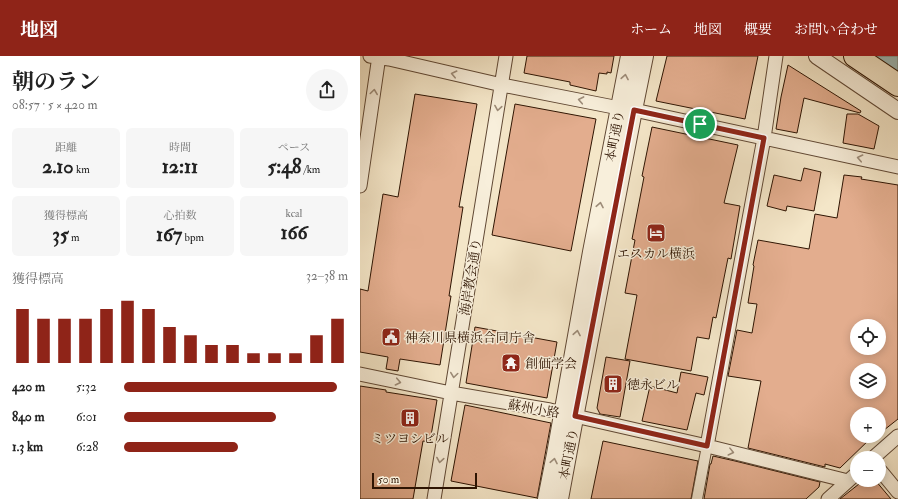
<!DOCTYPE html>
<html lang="ja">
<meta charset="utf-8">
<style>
body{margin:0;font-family:"IM FELL Double Pica","Noto Serif JP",serif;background:#f6f6f6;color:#222;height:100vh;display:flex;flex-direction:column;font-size:15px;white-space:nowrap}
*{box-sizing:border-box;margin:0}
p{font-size:13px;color:#767676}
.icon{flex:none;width:22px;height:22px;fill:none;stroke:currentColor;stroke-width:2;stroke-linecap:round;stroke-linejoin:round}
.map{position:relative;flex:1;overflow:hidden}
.sheet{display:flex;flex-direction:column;background:#fff;width:360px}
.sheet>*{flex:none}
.tools{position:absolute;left:490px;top:263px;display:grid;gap:8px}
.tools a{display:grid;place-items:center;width:36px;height:36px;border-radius:50%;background:#fff;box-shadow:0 2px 10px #0003;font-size:20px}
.scale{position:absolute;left:12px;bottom:10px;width:105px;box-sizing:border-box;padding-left:4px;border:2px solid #2e1402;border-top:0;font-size:11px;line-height:14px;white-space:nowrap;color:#2e1402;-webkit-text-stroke:3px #f8efdb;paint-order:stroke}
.pin{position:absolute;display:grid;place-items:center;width:34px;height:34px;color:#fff;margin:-17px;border:2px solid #fff;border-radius:50%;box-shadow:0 1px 4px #0007}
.round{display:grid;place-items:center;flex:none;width:42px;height:42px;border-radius:21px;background:#f6f6f6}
.head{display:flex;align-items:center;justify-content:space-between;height:68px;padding:0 12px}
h1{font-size:22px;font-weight:700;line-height:30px}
.figures{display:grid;grid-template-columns:repeat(3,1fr);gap:6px;height:68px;padding:4px 12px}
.figures div{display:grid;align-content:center;border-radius:6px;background:#f6f6f6;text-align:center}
.figures b{font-size:20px;font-weight:700}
.figures small{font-size:11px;font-weight:400}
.figures p{font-size:11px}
.chart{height:112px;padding:8px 12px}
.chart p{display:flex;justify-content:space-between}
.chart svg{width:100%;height:72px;margin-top:4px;stroke:#8f2418;stroke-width:6}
ul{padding:0 12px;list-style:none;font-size:13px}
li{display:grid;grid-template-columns:64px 48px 1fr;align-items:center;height:30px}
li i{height:10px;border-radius:5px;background:#8f2418}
header{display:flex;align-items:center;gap:24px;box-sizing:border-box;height:56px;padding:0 20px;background:#8f2418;color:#fff}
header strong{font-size:19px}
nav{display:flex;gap:22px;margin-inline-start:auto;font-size:14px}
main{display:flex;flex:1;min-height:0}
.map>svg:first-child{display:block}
.water{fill:#9ebebe;stroke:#717a73}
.building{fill:#e3ad8e;stroke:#2e1402;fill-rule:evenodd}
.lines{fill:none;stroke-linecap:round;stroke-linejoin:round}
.pedestrian-casing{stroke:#604834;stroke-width:12}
.minor-casing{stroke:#604834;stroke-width:15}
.tertiary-casing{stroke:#604834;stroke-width:18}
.motorway-casing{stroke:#2e1402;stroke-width:24}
.pedestrian{stroke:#f8efdb;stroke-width:10}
.minor{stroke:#f8efdb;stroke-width:13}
.tertiary{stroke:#f8efdb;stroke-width:16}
.motorway{stroke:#f4e6c8;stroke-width:22}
.oneway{stroke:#9d8c79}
.route-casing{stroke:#fff;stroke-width:8}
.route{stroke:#8f2418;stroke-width:5}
.labels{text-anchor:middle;stroke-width:3;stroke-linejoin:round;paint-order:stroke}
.street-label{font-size:13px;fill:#2e1402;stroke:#f8efdb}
.poi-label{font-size:13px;fill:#2e1402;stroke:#f8efdb;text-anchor:start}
</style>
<header>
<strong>地図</strong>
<nav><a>ホーム</a><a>地図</a><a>概要</a><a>お問い合わせ</a></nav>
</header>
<main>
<section class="sheet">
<div class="head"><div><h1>朝のラン</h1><p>08:57 · 5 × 420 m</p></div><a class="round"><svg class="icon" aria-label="share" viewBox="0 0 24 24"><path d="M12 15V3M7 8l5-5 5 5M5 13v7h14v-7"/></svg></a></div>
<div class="figures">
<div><p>距離</p><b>2.10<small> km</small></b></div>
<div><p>時間</p><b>12:11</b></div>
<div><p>ペース</p><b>5:48<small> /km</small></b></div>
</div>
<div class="figures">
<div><p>獲得標高</p><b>35<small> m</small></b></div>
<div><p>心拍数</p><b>167<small> bpm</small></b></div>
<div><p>kcal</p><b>166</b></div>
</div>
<div class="chart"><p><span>獲得標高</span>32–38 m</p>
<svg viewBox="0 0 160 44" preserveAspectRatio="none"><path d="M5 44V11M15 44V17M25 44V17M35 44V17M45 44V11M55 44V6M65 44V11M75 44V22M85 44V27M95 44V33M105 44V33M115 44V38M125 44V38M135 44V38M145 44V27M155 44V17"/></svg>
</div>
<ul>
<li><b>420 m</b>5:32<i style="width:95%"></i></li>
<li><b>840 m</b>6:01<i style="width:68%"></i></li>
<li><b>1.3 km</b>6:28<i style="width:51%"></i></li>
</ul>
</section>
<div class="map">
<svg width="538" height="443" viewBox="0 0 538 443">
<rect width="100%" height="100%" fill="#f4e6c8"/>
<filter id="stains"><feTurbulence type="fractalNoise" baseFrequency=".005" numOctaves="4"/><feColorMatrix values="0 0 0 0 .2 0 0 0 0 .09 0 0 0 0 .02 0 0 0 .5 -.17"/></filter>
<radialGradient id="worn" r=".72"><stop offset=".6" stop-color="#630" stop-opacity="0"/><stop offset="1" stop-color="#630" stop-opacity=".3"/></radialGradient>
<path class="water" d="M510 0H538V21Z"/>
<path class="building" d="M167 0H254L251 17 247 16V18L239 17 236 35 210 29V26L164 17Z
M307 0H398L385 63 296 45Z
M428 9 501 55 500 57 444 42 437 77 416 73 421 41Z
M55 38 117 48 99 151H103L89 240H91L80 309 40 303 38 315 26 313 28 301 0 296V233L8 235 23 138 38 141Z
M155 48 236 63 211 195 132 179Z
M487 58H498L519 70 514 93 483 87Z
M292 71 378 89 364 147 380 150 371 203 368 202 356 262 353 261 349 283 337 281 331 315 265 303 277 239 265 237 275 184 272 183 284 121 282 120Z
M444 112 461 116 454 155 427 150 426 155 407 150 414 119 441 125Z
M484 119 502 121 501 123 538 129V363L519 378V358H497V380H513L480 412 465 408V411L388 392 401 325 368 320 377 274 392 277 397 248 388 247 394 210 393 209 398 184 449 193 455 158 477 162ZM497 270H519V292H497ZM497 314H519V336H497Z
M115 271 197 286 187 342 106 327Z
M246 301 270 305 260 361 240 358 237 352Z
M321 316 348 321 344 339 336 337 327 374 282 365 290 330 317 337Z
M0 330 26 334V336L77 344 70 386 63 385 53 443H0Z
M105 349 191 367 177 442 91 425Z
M243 385 338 405 331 443H231Z
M353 400 375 405 460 426 459 431 446 443H344L350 408H351Z
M504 424H515L531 443H480Z"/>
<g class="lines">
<defs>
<path id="pedestrian" d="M337 443 347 390"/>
<path id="minor" d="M10 0 29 3 142 29 259 52
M274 54 538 111
M0 130 19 0
M0 318 91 337 190 354 215 360 347 390 488 425
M347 390 404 82 416 0
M513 402 538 380
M519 413 538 436
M74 443 146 0
M468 443 497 417"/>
<path id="tertiary" d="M457 0 538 55
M186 443 195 398 231 196 269 0
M200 443 217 351 274 54 285 0"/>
<path id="motorway" d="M495 0 538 29"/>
</defs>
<use href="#pedestrian" class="pedestrian-casing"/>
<use href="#minor" class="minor-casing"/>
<use href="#tertiary" class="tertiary-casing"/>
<use href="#motorway" class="motorway-casing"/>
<use href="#pedestrian" class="pedestrian"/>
<use href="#minor" class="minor"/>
<use href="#tertiary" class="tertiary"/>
<use href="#motorway" class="motorway"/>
</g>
<defs><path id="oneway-chevron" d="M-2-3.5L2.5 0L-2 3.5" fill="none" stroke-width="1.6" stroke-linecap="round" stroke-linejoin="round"/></defs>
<g class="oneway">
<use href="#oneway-chevron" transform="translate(94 18) rotate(-167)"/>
<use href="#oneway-chevron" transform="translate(265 21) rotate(-80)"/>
<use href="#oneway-chevron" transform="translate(14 36) rotate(-82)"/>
<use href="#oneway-chevron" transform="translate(221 44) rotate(-169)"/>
<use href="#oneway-chevron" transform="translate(138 52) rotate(99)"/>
<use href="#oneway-chevron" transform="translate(500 102) rotate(-168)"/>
<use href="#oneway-chevron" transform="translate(240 149) rotate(-79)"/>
<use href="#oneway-chevron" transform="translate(217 277) rotate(-80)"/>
<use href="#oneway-chevron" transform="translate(94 319) rotate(98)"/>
<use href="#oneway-chevron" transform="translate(38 326) rotate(12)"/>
<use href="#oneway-chevron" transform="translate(371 396) rotate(14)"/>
<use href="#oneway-chevron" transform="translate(80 404) rotate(99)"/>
<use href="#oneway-chevron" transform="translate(194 405) rotate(-79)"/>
</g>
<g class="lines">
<defs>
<path id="route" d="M274 54 404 82 347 390 215 360Z"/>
</defs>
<use href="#route" class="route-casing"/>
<use href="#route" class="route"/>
</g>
<defs>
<symbol id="hotel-square" viewBox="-11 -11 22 22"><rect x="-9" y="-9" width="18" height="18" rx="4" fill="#8f2418" stroke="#f8efdb"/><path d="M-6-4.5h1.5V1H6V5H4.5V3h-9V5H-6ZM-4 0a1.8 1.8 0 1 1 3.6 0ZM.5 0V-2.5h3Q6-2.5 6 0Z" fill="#fff"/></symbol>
<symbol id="civic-square" viewBox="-11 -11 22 22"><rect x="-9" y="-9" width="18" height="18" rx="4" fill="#8f2418" stroke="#f8efdb"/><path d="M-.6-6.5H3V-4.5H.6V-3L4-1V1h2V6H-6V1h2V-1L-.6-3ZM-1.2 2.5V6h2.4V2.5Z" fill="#fff"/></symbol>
<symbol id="temple-square" viewBox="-11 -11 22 22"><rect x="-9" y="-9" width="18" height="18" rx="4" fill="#8f2418" stroke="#f8efdb"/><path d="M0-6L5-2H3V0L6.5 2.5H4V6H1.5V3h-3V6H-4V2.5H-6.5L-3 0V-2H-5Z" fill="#fff"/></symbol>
<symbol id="building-square" viewBox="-11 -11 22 22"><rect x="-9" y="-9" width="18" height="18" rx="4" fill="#8f2418" stroke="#f8efdb"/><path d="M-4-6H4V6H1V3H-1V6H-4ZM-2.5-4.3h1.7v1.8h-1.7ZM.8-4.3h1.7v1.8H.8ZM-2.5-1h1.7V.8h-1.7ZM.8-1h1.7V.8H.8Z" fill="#fff"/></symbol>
</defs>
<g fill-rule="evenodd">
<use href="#hotel-square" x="285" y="166" width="22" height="22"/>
<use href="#civic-square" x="20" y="270" width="22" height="22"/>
<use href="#temple-square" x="140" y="296" width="22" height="22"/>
<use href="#building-square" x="242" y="317" width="22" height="22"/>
<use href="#building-square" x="39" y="351" width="22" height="22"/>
</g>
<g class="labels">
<g class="street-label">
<text transform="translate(254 80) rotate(-79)" y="5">本町通り</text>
<text transform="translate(110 221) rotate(-81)" y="5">海岸教会通り</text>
<text transform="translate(174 352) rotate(10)" y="5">蘇州小路</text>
<text transform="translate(208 398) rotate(-79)" y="5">本町通り</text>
</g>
<g class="poi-label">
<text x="296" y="202" text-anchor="middle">エスカル横浜</text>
<text x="45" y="286">神奈川県横浜合同庁舎</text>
<text x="165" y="312">創価学会</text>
<text x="267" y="333">徳永ビル</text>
<text x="50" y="387" text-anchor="middle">ミツヨシビル</text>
</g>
</g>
<rect width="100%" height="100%" filter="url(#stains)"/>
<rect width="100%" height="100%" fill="url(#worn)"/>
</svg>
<div class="tools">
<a><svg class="icon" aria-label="locate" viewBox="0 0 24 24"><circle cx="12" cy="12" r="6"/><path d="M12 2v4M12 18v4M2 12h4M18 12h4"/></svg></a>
<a><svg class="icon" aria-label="layers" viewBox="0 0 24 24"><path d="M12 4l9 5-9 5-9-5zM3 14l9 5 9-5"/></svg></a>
<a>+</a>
<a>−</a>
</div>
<div class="scale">50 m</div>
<div class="pin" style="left:340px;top:68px;background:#1e9e55"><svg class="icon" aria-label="arrive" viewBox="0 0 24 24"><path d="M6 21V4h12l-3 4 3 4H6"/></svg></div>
</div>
</main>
